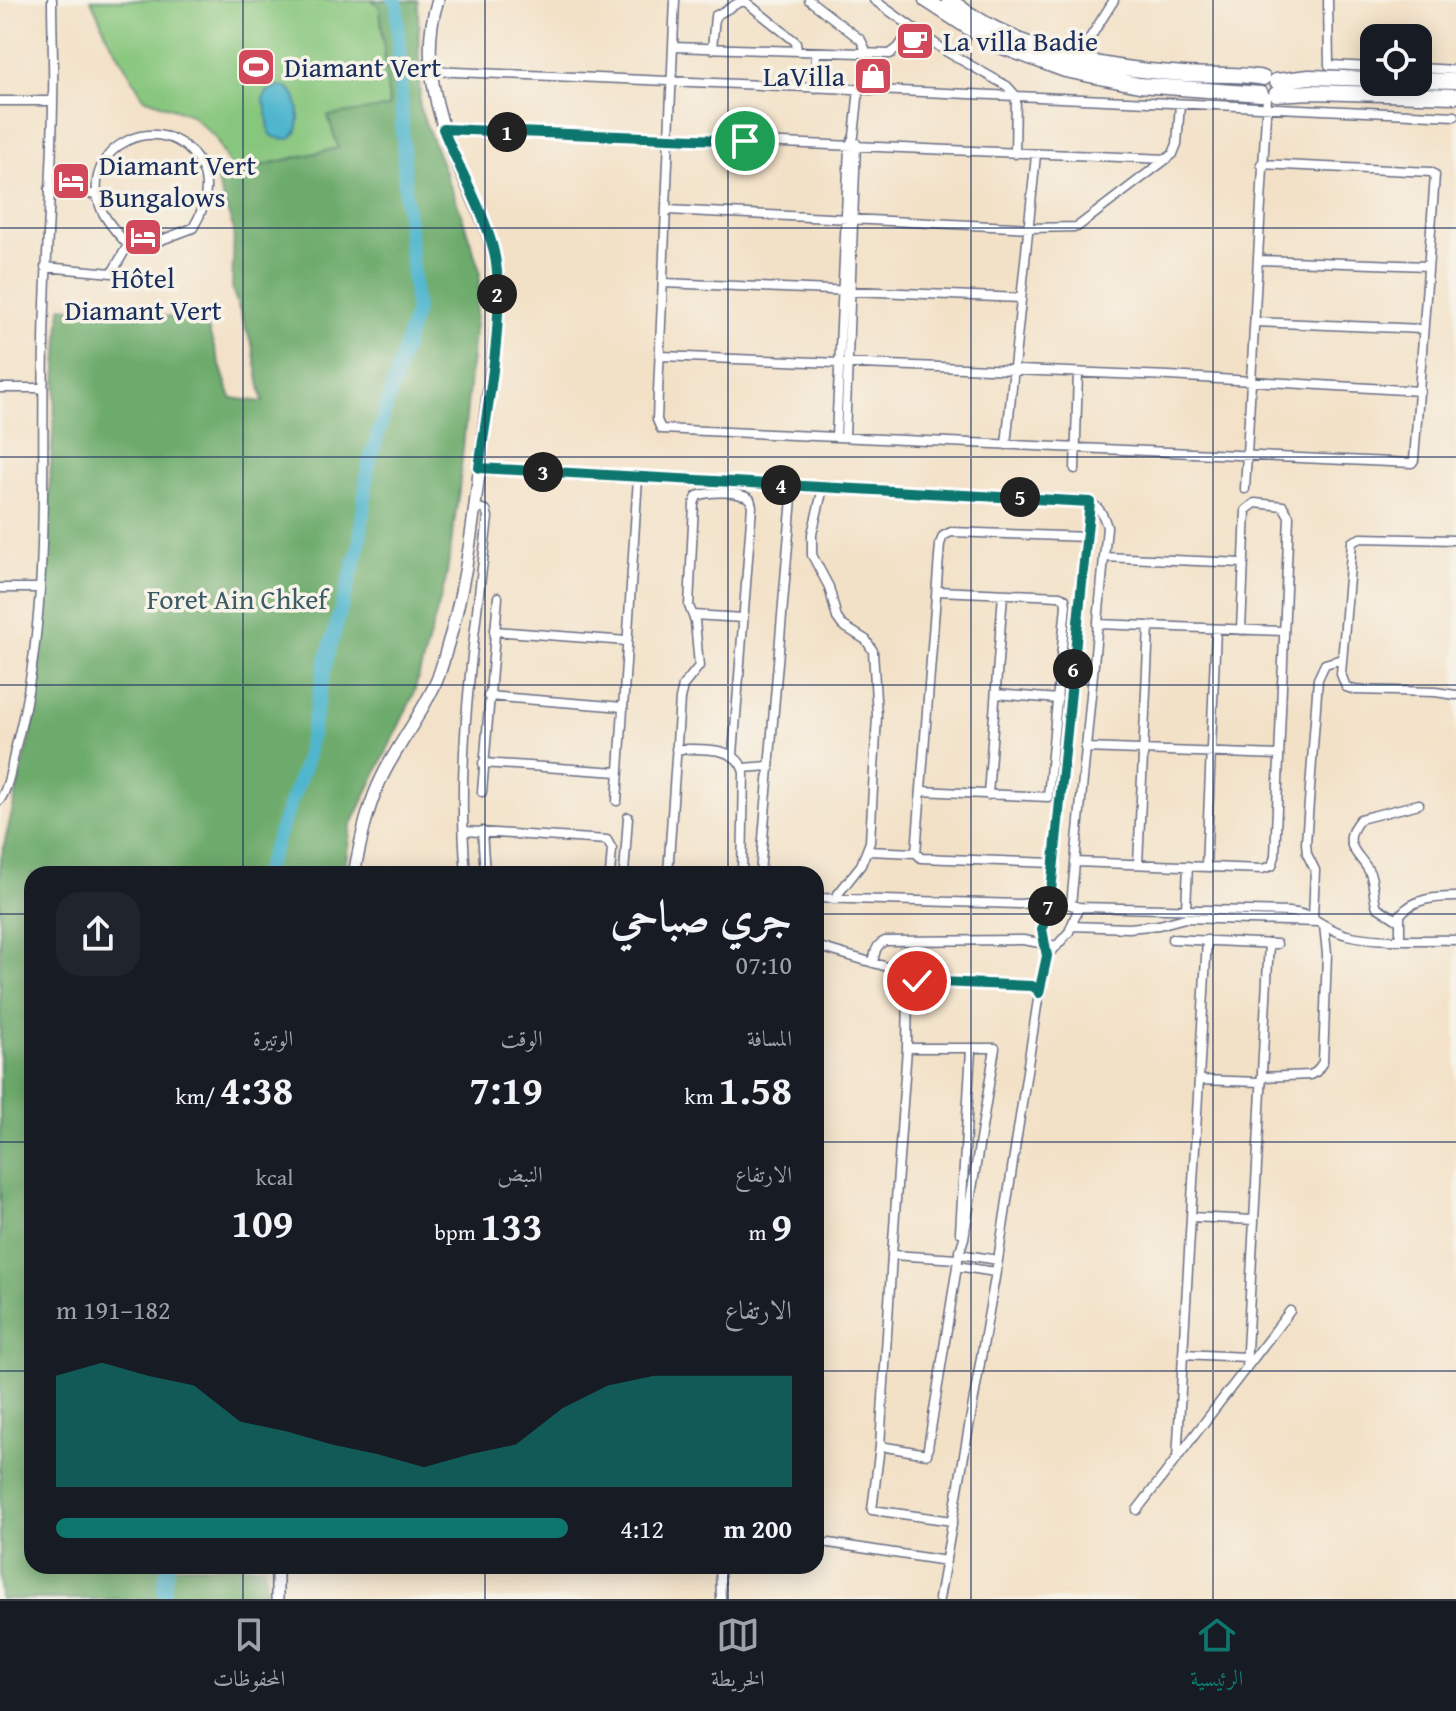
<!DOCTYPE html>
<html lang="ar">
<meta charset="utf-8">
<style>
body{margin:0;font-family:"Gentium Book Plus",Amiri,serif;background:#20242c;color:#f1f3f6;direction:rtl;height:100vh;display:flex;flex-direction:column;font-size:30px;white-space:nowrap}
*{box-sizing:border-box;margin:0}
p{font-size:26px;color:#9ea1a6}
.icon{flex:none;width:44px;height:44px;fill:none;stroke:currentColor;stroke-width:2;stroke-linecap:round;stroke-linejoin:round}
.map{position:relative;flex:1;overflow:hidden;direction:ltr}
.sheet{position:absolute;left:24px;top:866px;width:800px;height:708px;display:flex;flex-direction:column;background:#171b24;border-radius:24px;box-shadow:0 4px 20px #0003;direction:rtl}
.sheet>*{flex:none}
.controls{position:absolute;left:1360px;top:24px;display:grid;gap:16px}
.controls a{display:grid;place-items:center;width:72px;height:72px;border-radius:16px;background:#171b24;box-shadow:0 4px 20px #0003;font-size:40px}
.pin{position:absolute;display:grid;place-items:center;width:68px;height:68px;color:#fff;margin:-34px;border:4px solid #fff;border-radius:50%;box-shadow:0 2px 8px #0007}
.km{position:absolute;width:40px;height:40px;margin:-20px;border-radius:50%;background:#222;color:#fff;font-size:22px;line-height:40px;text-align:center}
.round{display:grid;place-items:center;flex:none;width:84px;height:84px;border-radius:24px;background:#20242c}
.overview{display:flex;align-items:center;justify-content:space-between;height:136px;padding:0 32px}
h1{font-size:44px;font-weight:600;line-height:60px}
.stats{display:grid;grid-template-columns:repeat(3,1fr);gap:12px;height:136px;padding:8px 32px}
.stats div{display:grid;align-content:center}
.stats b{font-size:40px;font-weight:600}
.stats small{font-size:22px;font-weight:400}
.stats p{font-size:22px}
.chart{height:224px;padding:16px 32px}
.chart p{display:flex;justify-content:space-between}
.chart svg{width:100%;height:144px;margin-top:8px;fill:#0f766e;opacity:.7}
ul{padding:0 32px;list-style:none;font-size:26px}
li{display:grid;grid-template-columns:128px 96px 1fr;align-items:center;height:60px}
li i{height:20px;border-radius:10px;background:#0f766e}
.menu{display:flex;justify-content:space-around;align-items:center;height:112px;border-top:2px solid #363941;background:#171b24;font-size:22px;color:#9ea1a6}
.menu a{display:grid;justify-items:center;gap:4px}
.menu .selected{color:#0f766e}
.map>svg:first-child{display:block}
.green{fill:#87c67d;stroke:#517a6e;stroke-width:2}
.forest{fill:#6dab6c;stroke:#446d65;stroke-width:2}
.water{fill:#50b6ce;stroke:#367296;stroke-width:2}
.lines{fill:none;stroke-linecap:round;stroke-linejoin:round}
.river{stroke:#50b6ce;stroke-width:14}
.street-casing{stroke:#676d83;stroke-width:11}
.secondary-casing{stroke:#676d83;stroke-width:14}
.highway-casing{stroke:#676d83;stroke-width:17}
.street{stroke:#fff;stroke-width:8}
.secondary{stroke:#fff;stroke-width:11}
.highway{stroke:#fff;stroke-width:14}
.route-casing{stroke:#fff;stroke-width:16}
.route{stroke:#0f766e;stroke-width:10}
.grid{fill:none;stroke:#1b2f5e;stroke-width:2;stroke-opacity:0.55}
.labels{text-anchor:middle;stroke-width:7;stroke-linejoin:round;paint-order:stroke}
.poi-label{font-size:28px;fill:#1b2f5e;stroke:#f7f3e8;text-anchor:start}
.park-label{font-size:28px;fill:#3b5c67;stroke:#f7f3e8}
</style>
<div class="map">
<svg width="1456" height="1599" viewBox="0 0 1456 1599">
<rect width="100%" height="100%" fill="#f7f3e8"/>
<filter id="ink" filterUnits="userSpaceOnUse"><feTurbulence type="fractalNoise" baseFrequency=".0125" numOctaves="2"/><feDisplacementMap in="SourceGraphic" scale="16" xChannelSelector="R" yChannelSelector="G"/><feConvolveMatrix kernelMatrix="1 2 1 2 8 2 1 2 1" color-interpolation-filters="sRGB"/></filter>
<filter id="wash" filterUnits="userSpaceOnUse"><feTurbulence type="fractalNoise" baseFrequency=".006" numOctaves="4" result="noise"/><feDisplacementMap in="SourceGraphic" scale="32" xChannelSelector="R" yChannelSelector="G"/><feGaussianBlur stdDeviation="1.8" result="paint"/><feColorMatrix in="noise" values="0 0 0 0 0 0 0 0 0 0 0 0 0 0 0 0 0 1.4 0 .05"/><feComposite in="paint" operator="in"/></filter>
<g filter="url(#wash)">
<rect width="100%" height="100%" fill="#f3e1c7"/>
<path class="green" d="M91 0H372L380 6 389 107 338 148 233 172 215 137 191 115 144 98 108 37Z"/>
<path class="forest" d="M372 0 418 1 420 109 461 213 480 271 459 490 446 579 413 696 351 826 344 874H32V1566H264L267 1599H0V862L35 716 61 307 205 320 231 398 263 402 253 348 232 289 234 230 215 176 338 148 328 116 389 107 380 7Z"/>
<path class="water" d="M279 86C300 88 302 116 296 133L290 139 277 138 270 134C267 121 269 111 263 99L267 92Z"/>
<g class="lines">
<path class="river" d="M264 874 305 764 327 657 359 548 368 467 416 310 405 189 397 3 394 0
M165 1599 164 1586 168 1566"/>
</g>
</g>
<g filter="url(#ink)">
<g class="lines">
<defs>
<path id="street" d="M675 0 658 392 657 420 661 429 1412 463 1414 460 1435 175 1431 172 1261 164
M809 0 861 40 867 53
M874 0 947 52 1007 86 1016 96 1455 116
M1328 0 1329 65 1374 67
M673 47 890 54 898 48 912 28
M712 49 715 16 740 2H746L796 42 797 51
M1076 60 1114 0
M1418 68 1456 70
M432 71 1016 96 1015 154
M815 88 816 52
M0 101H53
M443 129 1167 159
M49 189 98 195
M667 210 1030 228 1077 227 1173 154 1177 144 1180 104
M1258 260 1428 266
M45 267 112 273 128 245H148L193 228C205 208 212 186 200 164 165 103 74 147 102 211 108 224 119 235 128 245
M663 283 1021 298
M1255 322 1423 329
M661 356 1169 376 1420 391
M0 388H43
M836 437 849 147 854 136 859 89
M845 437 856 143
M1006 445 1036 155
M479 468 823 488 1085 500C1099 506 1103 513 1107 527L1071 905
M1075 469 1078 373
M823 488 812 534V555L829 587 837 618 842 625 866 640 873 651 877 716 870 842 861 865 834 899
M1245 489 1267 97
M1456 540 1361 538 1352 542 1341 674 1346 687 1355 690 1435 692 1456 695
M1104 557 1243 563
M0 588H40
M693 615 743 618
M1097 624 1284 631
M494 631 627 641
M996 694 1058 699
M488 696 623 707
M1085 748 1279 755
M676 749C699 750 738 744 744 773L742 874
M483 763 618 772
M743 768 769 766
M921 791 1048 797 1066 605 1065 599 1060 596 937 591
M482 792 498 597
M988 795 1003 594
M0 800C10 785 12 760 17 742 51 611 41 478 44 345 45 264 52 183 53 103 54 69 52 34 52 0
M617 801 638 478
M464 831 607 840 612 849 610 874
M482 831 485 874
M867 851 916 853
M1075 862 1262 869 1272 866 1275 856 1289 516 1283 506 1255 503 1246 510 1241 630
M1053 863 921 858 916 853 940 544 943 536 951 532 1087 537
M1138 864 1149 626
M1206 867 1216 629
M466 874C455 753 475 636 488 517L486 510 475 507
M624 874 628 817
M668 874 680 699 683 686 699 666 695 621 689 606 694 504 697 496C711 491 738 491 750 499L752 506 733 755
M760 874 793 486
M816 898 1019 904 1055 901 1079 907 1289 912C1313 913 1324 929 1347 935 1382 943 1421 939 1456 940
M1186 909 1188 866
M1313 917 1315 870 1307 854 1306 843 1318 679 1325 664 1342 659
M1399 921 1377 907C1373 897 1374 886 1371 876 1365 855 1336 848 1360 819L1419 804
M1072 926 1129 928 1159 925 1185 918 1318 922
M1172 939 1277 944
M1400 939V915C1413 898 1436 897 1456 897
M816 946 894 969 909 983
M1053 950 1069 932 1079 907
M873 963C875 954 875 945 885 941L1023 940 1057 946
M1039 992 1047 956 1042 929 1050 901 1090 502
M1262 1077 1310 1075 1316 1072 1323 1062 1327 954 1324 925
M1199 1080 1261 1082
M1191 1217 1254 1220
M960 1232 971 1049
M959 1250V1254L998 1260
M892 1255 880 1446 872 1510 953 1521
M957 1266 995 1272
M1183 1354 1246 1357
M1246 1369 1269 943
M880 1446 927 1454 959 1254 964 1238 995 1048H907
M1177 1459 1207 940
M1137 1510 1290 1311
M829 1543 946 1561
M720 1566 721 1599
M939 1599 998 1260 1039 993 1037 989 1032 986 917 981 908 986 907 1048 892 1255 958 1259"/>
<path id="secondary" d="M354 874C361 840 367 806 383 775 399 743 422 714 437 680 443 665 446 649 451 634 471 561 477 487 486 412 491 367 502 318 497 273 493 234 473 201 458 165 436 116 420 52 438 0
M277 1566V1599"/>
<path id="highway" d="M926 0 992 43 1065 70 1139 85 1261 94
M949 0C1021 54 1097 68 1184 74 1210 76 1238 73 1263 78
M1418 80 1456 81
M1276 81 1309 77 1374 79
M1276 94 1311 92 1456 96"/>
</defs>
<use href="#street" class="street-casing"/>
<use href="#secondary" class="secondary-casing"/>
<use href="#highway" class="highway-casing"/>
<use href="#street" class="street"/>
<use href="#secondary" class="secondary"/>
<use href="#highway" class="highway"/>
</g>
</g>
<g class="lines" filter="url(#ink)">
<defs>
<path id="route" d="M745 141 443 129C459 169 482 207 493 248 508 305 487 408 479 468L1090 502 1050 901 1042 929 1047 956 1039 993 1037 989 1032 986 917 981"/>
</defs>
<use href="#route" class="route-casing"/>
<use href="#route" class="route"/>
</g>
<path class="grid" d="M243 0V874M485 0V874M728 0V874M971 0V1599M1213 0V1599M0 228H1456M0 457H1456M0 685H1456M0 914H32M816 914H1456M0 1142H32M816 1142H1456M0 1371H32M816 1371H1456M243 1566V1599M485 1566V1599M728 1566V1599"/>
<defs>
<symbol id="cafe-square" viewBox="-11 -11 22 22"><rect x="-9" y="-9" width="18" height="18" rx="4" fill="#d1495b" stroke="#f7f3e8"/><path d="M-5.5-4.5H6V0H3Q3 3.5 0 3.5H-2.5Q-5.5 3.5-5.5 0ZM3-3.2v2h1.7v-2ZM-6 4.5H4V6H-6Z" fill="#fff"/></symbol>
<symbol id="stadium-square" viewBox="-11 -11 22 22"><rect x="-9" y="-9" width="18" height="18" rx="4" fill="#d1495b" stroke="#f7f3e8"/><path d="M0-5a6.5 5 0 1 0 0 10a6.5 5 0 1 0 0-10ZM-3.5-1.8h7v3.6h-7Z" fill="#fff"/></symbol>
<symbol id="shop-square" viewBox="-11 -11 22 22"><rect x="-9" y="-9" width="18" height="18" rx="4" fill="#d1495b" stroke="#f7f3e8"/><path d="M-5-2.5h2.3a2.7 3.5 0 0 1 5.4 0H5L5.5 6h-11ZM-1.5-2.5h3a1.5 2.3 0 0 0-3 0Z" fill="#fff"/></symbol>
<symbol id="hotel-square" viewBox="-11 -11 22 22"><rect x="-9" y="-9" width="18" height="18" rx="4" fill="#d1495b" stroke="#f7f3e8"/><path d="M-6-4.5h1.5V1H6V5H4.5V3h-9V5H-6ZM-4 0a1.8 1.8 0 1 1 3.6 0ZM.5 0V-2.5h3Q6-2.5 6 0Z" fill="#fff"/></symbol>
</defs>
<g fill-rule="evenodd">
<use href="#cafe-square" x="893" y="19" width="44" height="44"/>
<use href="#stadium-square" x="234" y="45" width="44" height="44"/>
<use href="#shop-square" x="851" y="54" width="44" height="44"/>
<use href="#hotel-square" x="49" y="159" width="44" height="44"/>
<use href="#hotel-square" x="121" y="215" width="44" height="44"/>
</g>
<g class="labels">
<g class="poi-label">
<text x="943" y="51">La villa Badie</text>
<text x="284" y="77">Diamant Vert</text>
<text x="845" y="86" text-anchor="end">LaVilla</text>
<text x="99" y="175">Diamant Vert<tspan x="99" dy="32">Bungalows</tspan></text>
<text x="143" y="288" text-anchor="middle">Hôtel<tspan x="143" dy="32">Diamant Vert</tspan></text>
</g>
<g class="park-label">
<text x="237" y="609">Foret Ain Chkef</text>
</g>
</g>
</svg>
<div class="controls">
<a><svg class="icon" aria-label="locate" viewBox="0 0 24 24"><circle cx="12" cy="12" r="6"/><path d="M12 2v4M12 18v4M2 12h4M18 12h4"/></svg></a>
</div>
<div class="pin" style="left:745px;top:141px;background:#1e9e55"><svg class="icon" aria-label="arrive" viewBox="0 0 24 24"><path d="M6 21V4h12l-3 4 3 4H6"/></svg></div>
<div class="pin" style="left:917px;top:981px;background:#d93025"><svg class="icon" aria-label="check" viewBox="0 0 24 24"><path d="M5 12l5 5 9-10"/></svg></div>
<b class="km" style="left:507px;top:132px">1</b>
<b class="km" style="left:497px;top:294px">2</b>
<b class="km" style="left:543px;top:472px">3</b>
<b class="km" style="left:781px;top:485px">4</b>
<b class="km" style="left:1020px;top:497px">5</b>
<b class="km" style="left:1073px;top:669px">6</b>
<b class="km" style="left:1048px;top:906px">7</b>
<section class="sheet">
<div class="overview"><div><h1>جري صباحي</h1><p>07:10</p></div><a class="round"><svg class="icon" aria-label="share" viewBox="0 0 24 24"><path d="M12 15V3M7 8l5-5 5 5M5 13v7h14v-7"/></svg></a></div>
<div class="stats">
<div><p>المسافة</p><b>1.58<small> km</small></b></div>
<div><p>الوقت</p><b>7:19</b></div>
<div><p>الوتيرة</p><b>4:38<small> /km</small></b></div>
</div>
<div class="stats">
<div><p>الارتفاع</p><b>9<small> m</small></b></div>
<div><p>النبض</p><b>133<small> bpm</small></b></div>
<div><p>kcal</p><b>109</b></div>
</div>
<div class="chart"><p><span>الارتفاع</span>182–191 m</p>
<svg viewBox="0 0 160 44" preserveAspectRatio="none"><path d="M0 44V10L10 6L20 10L30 13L40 24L50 27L60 31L70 34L80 38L90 34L100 31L110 20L120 13L130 10L140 10L150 10L160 10V44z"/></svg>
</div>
<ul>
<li><b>200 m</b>4:12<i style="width:100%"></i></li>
</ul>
</section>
</div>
<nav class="menu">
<a class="selected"><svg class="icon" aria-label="home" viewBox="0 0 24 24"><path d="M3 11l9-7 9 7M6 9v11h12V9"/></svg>الرئيسية</a>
<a><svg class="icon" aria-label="map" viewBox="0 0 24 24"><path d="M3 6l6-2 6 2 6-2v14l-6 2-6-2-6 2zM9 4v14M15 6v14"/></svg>الخريطة</a>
<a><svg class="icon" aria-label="saved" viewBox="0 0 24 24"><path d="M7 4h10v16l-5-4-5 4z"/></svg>المحفوظات</a>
</nav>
